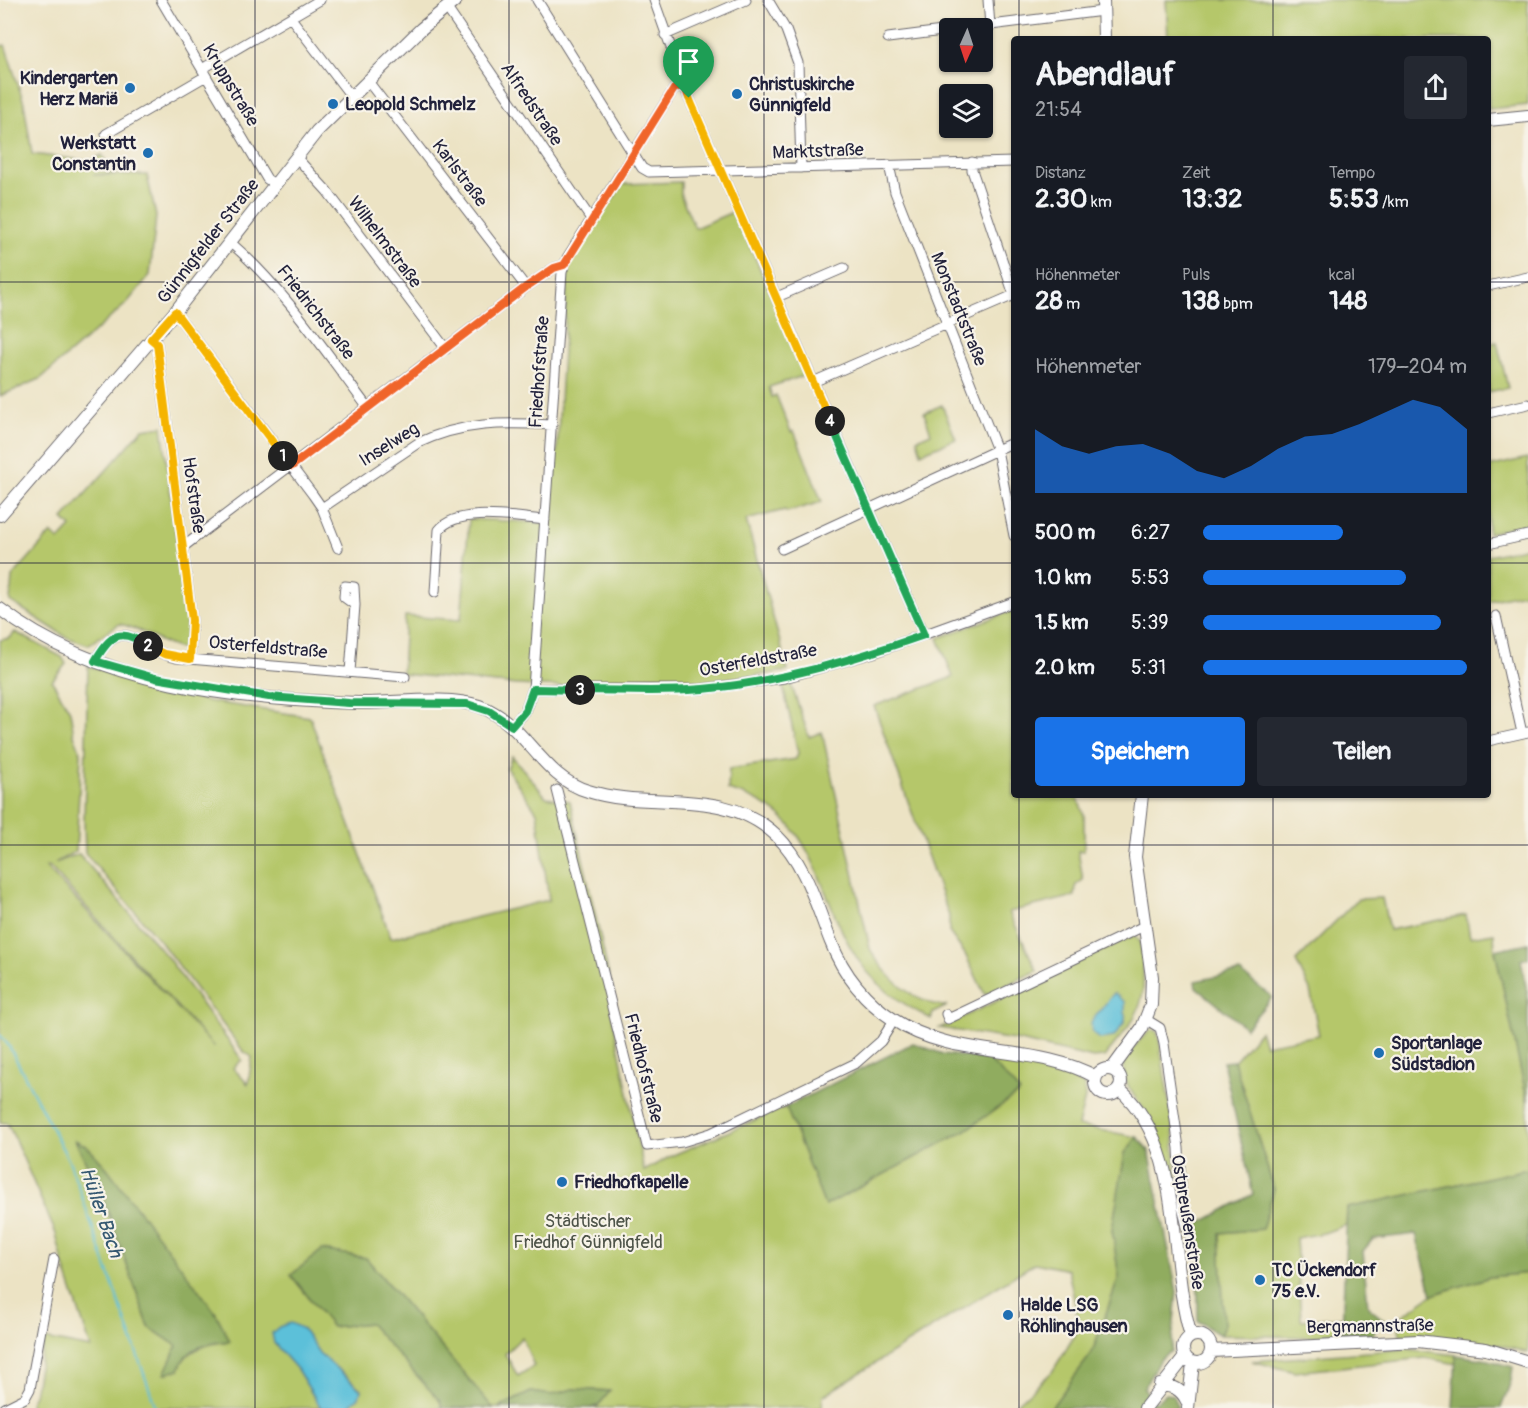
<!DOCTYPE html>
<html lang="de">
<meta charset="utf-8">
<style>
body{margin:0;font-family:Pangolin,sans-serif;background:#242831;color:#f1f3f6;height:100vh;display:flex;flex-direction:column;font-size:22px;white-space:nowrap}
*{box-sizing:border-box;margin:0}
p{font-size:20px;color:#9ea1a6}
.icon{flex:none;width:33px;height:33px;fill:none;stroke:currentColor;stroke-width:2;stroke-linecap:round;stroke-linejoin:round}
.map{position:relative;flex:1;overflow:hidden}
.side{position:absolute;left:1011px;top:36px;width:480px;height:762px;display:flex;flex-direction:column;background:#171b24;border-radius:6px;box-shadow:0 2px 4px #0004}
.side>*{flex:none}
.needle{width:39px;rotate:183deg}
.tools{position:absolute;left:939px;top:18px;display:grid;gap:12px}
.tools a{display:grid;place-items:center;width:54px;height:54px;border-radius:6px;background:#171b24;box-shadow:0 2px 4px #0004;font-size:30px}
.pin{position:absolute;display:grid;place-items:center;width:51px;height:51px;color:#fff;margin:-62px -26px;border-radius:50% 50% 50% 0;rotate:-45deg;box-shadow:0 0 6px #0007}
.pin .icon{rotate:45deg}
.km{position:absolute;width:30px;height:30px;margin:-15px;border-radius:50%;background:#222;color:#fff;font-size:16px;line-height:30px;text-align:center}
.round{display:grid;place-items:center;flex:none;width:63px;height:63px;border-radius:6px;background:#242831}
.headline{display:flex;align-items:center;justify-content:space-between;height:102px;padding:0 24px}
h1{font-size:33px;font-weight:700;line-height:45px}
.stats{display:grid;grid-template-columns:repeat(3,1fr);gap:9px;height:102px;padding:6px 24px}
.stats div{display:grid;align-content:center}
.stats b{font-size:26px;font-weight:700}
.stats small{font-size:16px;font-weight:400}
.stats p{font-size:16px}
.chart{height:168px;padding:12px 24px}
.chart p{display:flex;justify-content:space-between}
.chart svg{width:100%;height:108px;margin-top:6px;fill:#1a73e8;opacity:.7}
.cta{display:flex;gap:12px;margin-top:auto;padding:12px 24px}
.cta a{flex:1;height:69px;border-radius:6px;background:#1a73e8;color:#fff;font-size:24px;font-weight:700;line-height:69px;text-align:center}
.cta a+a{background:#242831;color:#f1f3f6}
ul{padding:0 24px;list-style:none;font-size:20px}
li{display:grid;grid-template-columns:96px 72px 1fr;align-items:center;height:45px}
li i{height:15px;border-radius:8px;background:#1a73e8}
.map>svg:first-child{display:block}
.green{fill:#b5c76a;stroke:#6c7452;stroke-width:1.5;fill-rule:evenodd}
.forest{fill:#90ac5e;stroke:#59674c;stroke-width:1.5}
.water{fill:#5bc0d9;stroke:#3e718a;stroke-width:1.5}
.lines{fill:none;stroke-linecap:round;stroke-linejoin:round}
.stream{stroke:#5bc0d9;stroke-width:2}
.street-casing{stroke:#69666b;stroke-width:11}
.secondary-casing{stroke:#69666b;stroke-width:14}
.street{stroke:#fff;stroke-width:9}
.secondary{stroke:#fff;stroke-width:12}
.split-1-casing{stroke:#fff;stroke-width:12}
.split-2-casing{stroke:#fff;stroke-width:12}
.split-3-casing{stroke:#fff;stroke-width:12}
.split-4-casing{stroke:#fff;stroke-width:12}
.split-5-casing{stroke:#fff;stroke-width:12}
.split-1{stroke:#f0652b;stroke-width:8}
.split-2{stroke:#f5b400;stroke-width:8}
.split-3{stroke:#22a559;stroke-width:8}
.split-4{stroke:#22a559;stroke-width:8}
.split-5{stroke:#f5b400;stroke-width:8}
.grid{fill:none;stroke:#22223b;stroke-width:1.5;stroke-opacity:0.55}
.poi-dot{fill:#1f6fb2;stroke:#f7f3e8;stroke-width:2}
.labels{text-anchor:middle;stroke-width:4.5;stroke-linejoin:round;paint-order:stroke}
.poi-label{font-size:18px;font-weight:bold;fill:#22223b;stroke:#f7f3e8;text-anchor:start}
.street-label{font-size:18px;fill:#22223b;stroke:#f7f3e8}
.park-label{font-size:18px;fill:#4e5449;stroke:#f7f3e8}
.water-label{font-size:20px;font-style:italic;fill:#365972;stroke:#f7f3e8}
</style>
<div class="map">
<svg width="1528" height="1408" viewBox="0 0 1528 1408">
<rect width="100%" height="100%" fill="#f7f3e8"/>
<filter id="ink" filterUnits="userSpaceOnUse"><feTurbulence type="fractalNoise" baseFrequency=".0167" numOctaves="2"/><feDisplacementMap in="SourceGraphic" scale="12" xChannelSelector="R" yChannelSelector="G"/><feConvolveMatrix kernelMatrix="1 2 1 2 8 2 1 2 1" color-interpolation-filters="sRGB"/></filter>
<filter id="wash" filterUnits="userSpaceOnUse"><feTurbulence type="fractalNoise" baseFrequency=".008" numOctaves="4" result="noise"/><feDisplacementMap in="SourceGraphic" scale="24" xChannelSelector="R" yChannelSelector="G"/><feGaussianBlur stdDeviation="1.35" result="paint"/><feColorMatrix in="noise" values="0 0 0 0 0 0 0 0 0 0 0 0 0 0 0 0 0 1.4 0 .05"/><feComposite in="paint" operator="in"/></filter>
<g filter="url(#wash)">
<rect width="100%" height="100%" fill="#ece3c4"/>
<path class="green" d="M1166 0H1528V105L1488 109V39H1168Z
M5 45 24 103 32 154 90 161 102 155 114 173 93 175H147L156 216 150 275 126 304 40 379 0 396V46Z
M681 182V196L695 228 735 211 806 375 769 387 772 397 776 395 791 432 794 431 822 502 786 512 785 510 746 520 788 671C706 684 622 689 538 686 493 684 448 678 402 674L405 616 461 620 469 519 548 523 553 454 557 452 568 265 623 184Z
M1497 342 1508 388 1488 392V344Z
M942 405 956 439 921 453 917 439 931 433 924 413Z
M162 426 187 619V650C161 646 144 628 119 624L88 645 66 637 10 601 12 577 51 533 59 540 71 527 63 519 143 429Z
M1528 458V524L1488 533V467Z
M1528 547V592L1488 601V556Z
M1014 610V795H1077L1084 816V851H1078L1083 880 1076 885 1075 896 1009 912 1037 971 985 995 965 954 949 932V916L874 706 953 677 938 638Z
M15 632 62 657 66 664 52 681 70 711 74 735 81 753 76 851 55 863 79 854 168 958 242 1060 233 1068 248 1084 252 1057 243 1051 159 940 85 853 84 820 88 666 207 701 310 717 391 938 549 900 537 812 507 769 512 756 546 797 570 801 616 1008 611 1010 644 1171 671 1156 786 1107 825 1206 966 1130 1019 1093 988 1059 1061 1072 1084 1085 1085 1098 1078 1126 1137 1137 1125 1153 1112 1230 1119 1277 1092 1353 1051 1408H1012L1052 1372 1080 1327 1068 1270 1035 1263 823 1396 822 1408H589L598 1406 610 1391 573 1389 551 1395 531 1392 498 1408H493L366 1258 322 1250 291 1275 332 1327 369 1323 440 1401 442 1408H346L359 1397 361 1389 319 1353 303 1329 274 1343 297 1369 321 1408H31L30 1402 34 1395 44 1339 91 1348 63 1263 56 1234 13 1135 7 1123H0V640L10 638ZM49 866 214 1047 46 867ZM76 1142 164 1245 215 1312 230 1341C197 1344 189 1354 165 1373L177 1346 149 1327 102 1195ZM522 1337 534 1366 518 1376 505 1354Z
M791 684 809 737 822 732 870 949C885 976 915 1005 947 1006L933 1013 931 1019C898 1002 871 983 852 950 813 884 818 814 728 790L729 769 796 759 798 753 783 686Z
M1382 898 1389 930 1466 915 1470 937 1494 933 1495 950 1528 1104V1169L1347 1208 1346 1225 1324 1233 1296 1238 1301 1320 1342 1317V1332L1309 1337 1220 1335 1224 1326 1220 1233 1262 1229 1274 1189 1234 1061 1260 1031 1265 1045 1319 1035 1310 990 1296 961 1358 899Z
M1135 935 1140 941C1148 1004 1144 1009 1104 1057L1093 1058 1020 1041 940 1028Z
M1151 1030 1157 1031 1159 1039 1173 1127 1179 1216C1166 1198 1167 1152 1156 1128 1147 1109 1122 1089 1124 1067 1125 1054 1141 1038 1151 1030Z
M1528 1273V1353L1501 1345 1400 1335 1398 1319 1432 1295 1490 1277Z
M1406 1349 1456 1355 1457 1364 1425 1358 1295 1372 1252 1361Z"/>
<path class="forest" d="M1528 943V958L1521 960 1528 997V1104L1495 950Z
M1240 972 1272 997 1246 1028 1196 987 1195 981Z
M913 1043 943 1054 988 1059 1020 1092 966 1130 825 1206 786 1107Z
M1234 1061 1274 1189 1262 1229 1220 1233 1224 1326 1220 1335 1198 1321 1197 1225 1253 1194 1223 1062Z
M1137 1137 1149 1150 1177 1292 1171 1351 1160 1359 1144 1388 1155 1403 1165 1394 1173 1395 1178 1408H1051L1092 1353 1119 1277 1112 1230 1125 1153Z
M75 1140 87 1146 107 1168 215 1312 230 1341C208 1343 186 1346 179 1370L164 1374 177 1346 149 1327 102 1195Z
M1528 1169V1273L1490 1277 1432 1295 1416 1234 1373 1239 1363 1251 1368 1307 1384 1320 1372 1335 1342 1332 1347 1208Z
M322 1250 366 1258 493 1408H442L440 1401 369 1323 332 1327 291 1275Z
M1456 1355 1489 1360 1513 1367 1511 1381 1501 1408H1453Z
M573 1389 610 1391 598 1406 589 1408H498L531 1392 551 1395Z"/>
<path class="water" d="M1114 993 1125 1002V1021L1114 1037 1100 1039 1092 1032 1091 1022Z
M290 1323 303 1329 319 1353 361 1390 359 1397 346 1408H321L297 1369 274 1343 272 1333 279 1327Z"/>
<g class="lines">
<path class="stream" d="M0 1035 9 1046 70 1163 156 1408"/>
</g>
</g>
<g filter="url(#ink)">
<g class="lines">
<defs>
<path id="street" d="M161 0 267 179 276 185
M537 0 642 168 649 172 1014 162
M654 0 689 98 924 635
M768 0 786 30 798 63 801 168
M988 0 990 26
M446 7 591 219
M291 18 351 96
M967 28 1103 11
M665 35 746 0
M888 38 950 30
M202 69 320 0
M367 80 526 287
M106 134 206 76
M296 157 327 191 446 349
M889 165 895 192 997 450 1014 536
M231 243C285 290 325 351 368 408
M1488 286 1528 277
M777 297 844 268
M175 312 313 495 322 508 338 548
M151 339 157 344 192 620 190 659
M813 382 1014 295 972 170V162
M1488 413 1528 404
M322 508 418 443C462 422 504 422 552 425
M1488 544 1528 535
M183 547 526 287 554 268 564 265
M782 549 1014 442
M435 592 439 530C457 506 518 518 545 520
M1496 616 1522 733
M95 661C124 609 138 651 177 658L405 677
M350 672 355 605 354 587 345 586 344 597 355 605
M533 689H701L784 678 873 653 1014 602
M512 726 525 711 533 689 562 272 567 258 674 89 684 84
M1488 741 1528 732
M557 790 647 1146 682 1142 711 1133 856 1063 881 1041 894 1020
M946 1014 948 1019 1144 926
M1147 1020 1160 1028 1164 1044 1179 1148 1182 1207 1189 1234
M5 1408 25 1398 30 1389 54 1259"/>
<path id="secondary" d="M1103 0 1104 39
M1488 120 1528 116
M0 515 175 312 317 131 421 29 456 0
M0 609C99 685 237 700 358 703 394 704 445 695 479 706 526 722 540 777 588 791 651 811 723 785 776 835 806 864 816 905 831 942 843 974 866 1002 894 1020 954 1060 1034 1043 1096 1077
M1095 1082a13 13 0 1 1 26 0a13 13 0 1 1-26 0Z
M1112 1069 1142 1028 1151 1005 1152 977 1135 857 1142 795
M1119 1089C1186 1147 1167 1259 1191 1336
M1183 1349a14 14 0 1 1 28 0a14 14 0 1 1-28 0Z
M1211 1351 1418 1341 1486 1349 1528 1362
M1160 1385C1174 1386 1181 1389 1187 1401
M1145 1408 1185 1357
M1188 1408 1193 1363"/>
</defs>
<use href="#street" class="street-casing"/>
<use href="#secondary" class="secondary-casing"/>
<use href="#street" class="street"/>
<use href="#secondary" class="secondary"/>
</g>
</g>
<g class="lines" filter="url(#ink)">
<defs>
<path id="split-1" d="M283 456 292 466 526 287 554 268 564 265 674 89 684 84 689 98"/>
<path id="split-2" d="M148 646 164 654 190 659 192 620 157 344 151 339 175 312 283 456"/>
<path id="split-3" d="M148 646C120 627 111 634 95 661L155 678 269 697 349 703 467 704 489 711 512 726 525 711 533 689 580 690"/>
<path id="split-4" d="M580 690C620 690 662 693 703 689 780 682 852 660 924 635L830 421"/>
<path id="split-5" d="M689 98 830 421"/>
</defs>
<use href="#split-1" class="split-1-casing"/>
<use href="#split-2" class="split-2-casing"/>
<use href="#split-3" class="split-3-casing"/>
<use href="#split-4" class="split-4-casing"/>
<use href="#split-5" class="split-5-casing"/>
<use href="#split-1" class="split-1"/>
<use href="#split-2" class="split-2"/>
<use href="#split-3" class="split-3"/>
<use href="#split-4" class="split-4"/>
<use href="#split-5" class="split-5"/>
</g>
<path class="grid" d="M255 0V1408M509 0V1408M764 0V1408M1019 0V39M1273 0V39M0 282H1014M1488 282H1528M0 563H1014M1488 563H1528M1019 795V1408M1273 795V1408M0 845H1528M0 1126H1528"/>
<g class="poi-dot">
<circle cx="130" cy="88" r="6"/>
<circle cx="737" cy="94" r="6"/>
<circle cx="333" cy="104" r="6"/>
<circle cx="148" cy="153" r="6"/>
<circle cx="1379" cy="1053" r="6"/>
<circle cx="562" cy="1182" r="6"/>
<circle cx="1260" cy="1280" r="6"/>
<circle cx="1008" cy="1315" r="6"/>
</g>
<g class="labels">
<g class="poi-label">
<text x="118" y="84" text-anchor="end">Kindergarten<tspan x="118" dy="21">Herz Mariä</tspan></text>
<text x="749" y="90">Christuskirche<tspan x="749" dy="21">Günnigfeld</tspan></text>
<text x="345" y="110">Leopold Schmelz</text>
<text x="136" y="149" text-anchor="end">Werkstatt<tspan x="136" dy="21">Constantin</tspan></text>
<text x="1391" y="1049">Sportanlage<tspan x="1391" dy="21">Südstadion</tspan></text>
<text x="574" y="1188">Friedhofkapelle</text>
<text x="1272" y="1276">TC Ückendorf<tspan x="1272" dy="21">75 e.V.</tspan></text>
<text x="1020" y="1311">Halde LSG<tspan x="1020" dy="21">Röhlinghausen</tspan></text>
</g>
<g class="street-label">
<text transform="translate(231 85) rotate(59)" y="6">Kruppstraße</text>
<text transform="translate(532 104) rotate(56)" y="6">Alfredstraße</text>
<text transform="translate(818 151) rotate(-2)" y="6">Marktstraße</text>
<text transform="translate(460 173) rotate(53)" y="6">Karlstraße</text>
<text transform="translate(208 241) rotate(-52)" y="6">Günnigfelder Straße</text>
<text transform="translate(385 242) rotate(53)" y="6">Wilhelmstraße</text>
<text transform="translate(959 309) rotate(68)" y="6">Monstadtstraße</text>
<text transform="translate(316 312) rotate(52)" y="6">Friedrichstraße</text>
<text transform="translate(539 372) rotate(-86)" y="6">Friedhofstraße</text>
<text transform="translate(389 444) rotate(-32)" y="6">Inselweg</text>
<text transform="translate(194 495) rotate(82)" y="6">Hofstraße</text>
<text transform="translate(268 647) rotate(5)" y="6">Osterfeldstraße</text>
<text transform="translate(758 660) rotate(-10)" y="6">Osterfeldstraße</text>
<text transform="translate(644 1068) rotate(76)" y="6">Friedhofstraße</text>
<text transform="translate(1188 1222) rotate(81)" y="6">Ostpreußenstraße</text>
<text transform="translate(1370 1326) rotate(-1)" y="6">Bergmannstraße</text>
</g>
<g class="park-label">
<text x="588" y="1227">Städtischer<tspan x="588" dy="21">Friedhof Günnigfeld</tspan></text>
</g>
<g class="water-label">
<text transform="translate(102 1212) rotate(71)" y="7">Hüller Bach</text>
</g>
</g>
</svg>
<div class="tools">
<a><svg class="needle" viewBox="-14 -14 28 28"><path d="M0-13l5 13h-10z" fill="#e53935"/><path d="M0 13l5-13h-10z" fill="#9ea1a6"/></svg></a>
<a><svg class="icon" aria-label="layers" viewBox="0 0 24 24"><path d="M12 4l9 5-9 5-9-5zM3 14l9 5 9-5"/></svg></a>
</div>
<div class="pin" style="left:689px;top:98px;background:#1e9e55"><svg class="icon" aria-label="arrive" viewBox="0 0 24 24"><path d="M6 21V4h12l-3 4 3 4H6"/></svg></div>
<b class="km" style="left:283px;top:456px">1</b>
<b class="km" style="left:148px;top:646px">2</b>
<b class="km" style="left:580px;top:690px">3</b>
<b class="km" style="left:830px;top:421px">4</b>
<section class="side">
<div class="headline"><div><h1>Abendlauf</h1><p>21:54</p></div><a class="round"><svg class="icon" aria-label="share" viewBox="0 0 24 24"><path d="M12 15V3M7 8l5-5 5 5M5 13v7h14v-7"/></svg></a></div>
<div class="stats">
<div><p>Distanz</p><b>2.30<small> km</small></b></div>
<div><p>Zeit</p><b>13:32</b></div>
<div><p>Tempo</p><b>5:53<small> /km</small></b></div>
</div>
<div class="stats">
<div><p>Höhenmeter</p><b>28<small> m</small></b></div>
<div><p>Puls</p><b>138<small> bpm</small></b></div>
<div><p>kcal</p><b>148</b></div>
</div>
<div class="chart"><p><span>Höhenmeter</span>179–204 m</p>
<svg viewBox="0 0 160 44" preserveAspectRatio="none"><path d="M0 44V18L10 25L20 28L30 25L40 24L50 28L60 35L70 38L80 33L90 26L100 21L110 20L120 16L130 11L140 6L150 9L160 18V44z"/></svg>
</div>
<ul>
<li><b>500 m</b>6:27<i style="width:53%"></i></li>
<li><b>1.0 km</b>5:53<i style="width:77%"></i></li>
<li><b>1.5 km</b>5:39<i style="width:90%"></i></li>
<li><b>2.0 km</b>5:31<i style="width:100%"></i></li>
</ul>
<div class="cta"><a>Speichern</a><a>Teilen</a></div>
</section>
</div>
